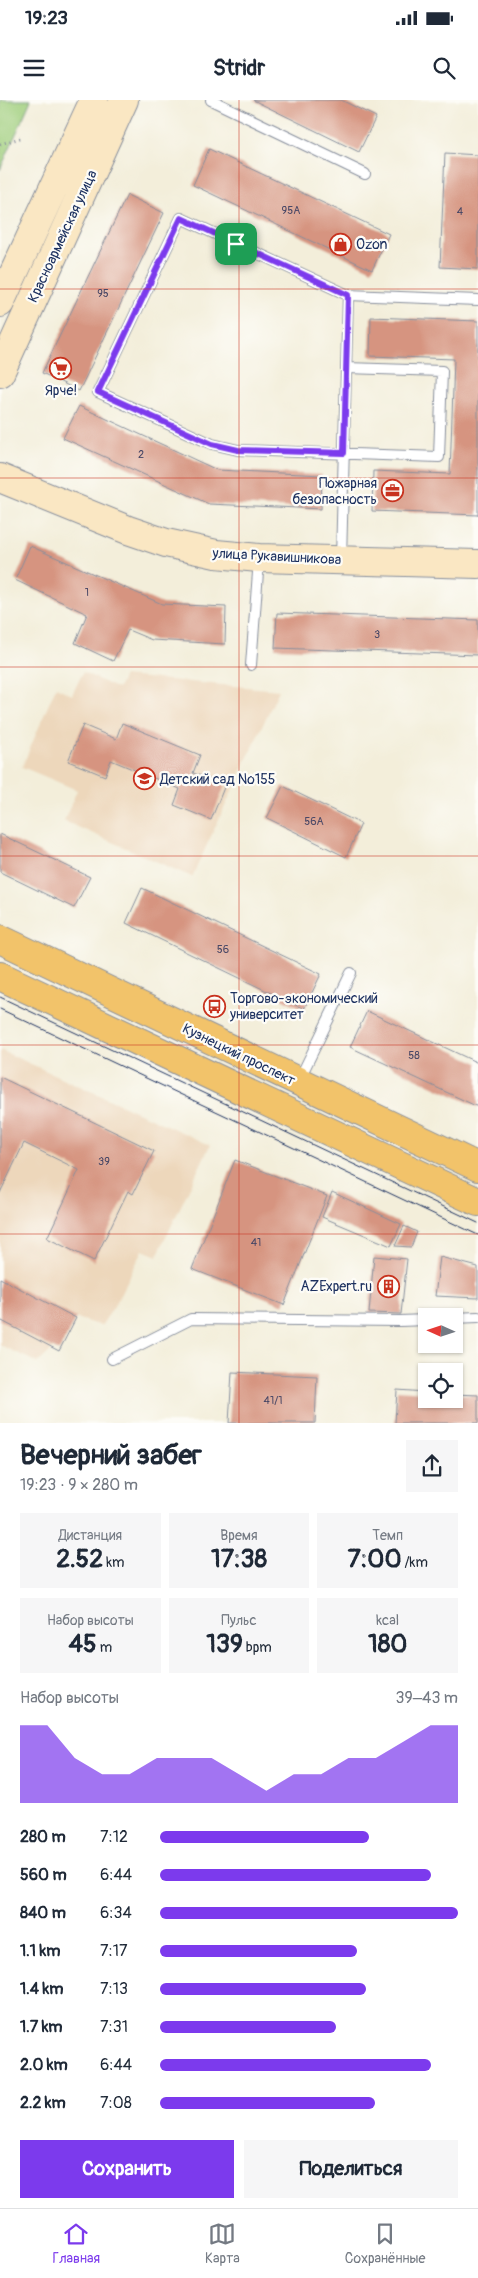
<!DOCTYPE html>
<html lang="ru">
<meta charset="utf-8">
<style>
body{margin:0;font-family:Pangolin,sans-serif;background:#f6f6f7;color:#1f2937;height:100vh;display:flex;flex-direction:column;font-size:19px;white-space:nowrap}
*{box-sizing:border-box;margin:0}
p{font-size:16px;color:#747a83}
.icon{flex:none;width:28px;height:28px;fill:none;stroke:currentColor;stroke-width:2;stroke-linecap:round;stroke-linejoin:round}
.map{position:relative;height:1323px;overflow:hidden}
.sheet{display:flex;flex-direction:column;background:#fff;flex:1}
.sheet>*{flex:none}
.needle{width:32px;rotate:273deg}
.controls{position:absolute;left:418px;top:1208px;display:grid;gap:10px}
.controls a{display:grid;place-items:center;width:45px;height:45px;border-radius:0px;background:#fff;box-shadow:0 1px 4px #0004;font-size:25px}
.pin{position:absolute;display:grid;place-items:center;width:42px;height:42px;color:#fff;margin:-21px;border-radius:10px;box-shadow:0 2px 8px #0006}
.round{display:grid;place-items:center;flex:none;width:52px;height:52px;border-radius:0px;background:#f6f6f7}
.overview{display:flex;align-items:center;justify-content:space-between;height:85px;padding:0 20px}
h1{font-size:28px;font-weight:700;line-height:38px}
.stats{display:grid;grid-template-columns:repeat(3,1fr);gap:8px;height:85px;padding:5px 20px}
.stats div{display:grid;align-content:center;border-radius:0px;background:#f6f6f7;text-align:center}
.stats b{font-size:25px;font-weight:700}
.stats small{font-size:14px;font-weight:400}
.stats p{font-size:14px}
.chart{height:140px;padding:10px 20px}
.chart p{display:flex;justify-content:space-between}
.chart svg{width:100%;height:90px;margin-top:5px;fill:#7c3aed;opacity:.7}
.action{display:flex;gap:10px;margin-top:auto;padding:10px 20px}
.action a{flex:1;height:58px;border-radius:0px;background:#7c3aed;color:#fff;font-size:20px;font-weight:700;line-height:58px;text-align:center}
.action a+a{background:#f6f6f7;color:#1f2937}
ul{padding:0 20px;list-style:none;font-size:16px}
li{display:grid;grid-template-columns:80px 60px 1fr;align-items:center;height:38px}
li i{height:12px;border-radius:6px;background:#7c3aed}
.status{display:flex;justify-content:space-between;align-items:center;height:35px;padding:0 25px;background:#fff;direction:ltr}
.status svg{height:14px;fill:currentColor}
header{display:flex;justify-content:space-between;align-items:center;height:65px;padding:0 20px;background:#fff;font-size:22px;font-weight:700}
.tabs{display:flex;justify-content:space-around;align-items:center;height:70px;border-top:1px solid #e0e1e3;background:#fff;font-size:14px;color:#747a83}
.tabs a{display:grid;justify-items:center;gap:2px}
.tabs .current{color:#7c3aed}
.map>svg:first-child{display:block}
.built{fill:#edd7bb}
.green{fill:#9fce7c;stroke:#5d7e6d}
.building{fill:#d69480}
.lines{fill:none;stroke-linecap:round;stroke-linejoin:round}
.lane-casing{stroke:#878e9c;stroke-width:12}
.secondary-casing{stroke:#878e9c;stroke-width:30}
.primary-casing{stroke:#878e9c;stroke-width:30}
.path{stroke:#878e9c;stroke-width:3;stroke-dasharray:1 4;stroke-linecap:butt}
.lane{stroke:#fff;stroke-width:10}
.secondary{stroke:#fae7c3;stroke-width:28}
.primary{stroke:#f2c36a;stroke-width:28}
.tram{stroke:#1b2f5e;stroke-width:1}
.route-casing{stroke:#fff;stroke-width:10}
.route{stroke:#7c3aed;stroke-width:6}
.grid{fill:none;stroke:#c8321e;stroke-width:1;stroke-opacity:0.55}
.labels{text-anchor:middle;stroke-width:4.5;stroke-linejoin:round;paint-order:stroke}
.number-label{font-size:11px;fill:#4a4866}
.street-label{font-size:14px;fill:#1b2f5e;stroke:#fdfcf7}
.poi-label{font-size:14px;fill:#1b2f5e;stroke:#fdfcf7;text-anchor:start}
</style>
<div class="status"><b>19:23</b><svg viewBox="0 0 49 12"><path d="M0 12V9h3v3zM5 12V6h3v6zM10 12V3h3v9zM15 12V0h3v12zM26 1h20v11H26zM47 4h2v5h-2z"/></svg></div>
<header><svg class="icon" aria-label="menu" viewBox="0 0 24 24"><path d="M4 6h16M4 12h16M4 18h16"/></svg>Stridr<svg class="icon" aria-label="search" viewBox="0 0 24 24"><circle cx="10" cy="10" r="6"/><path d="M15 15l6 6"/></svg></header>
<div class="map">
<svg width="478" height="1323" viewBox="0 0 478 1323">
<rect width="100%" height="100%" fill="#fdfcf7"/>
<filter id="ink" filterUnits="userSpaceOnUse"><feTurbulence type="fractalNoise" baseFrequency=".02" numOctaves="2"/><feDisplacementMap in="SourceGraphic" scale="10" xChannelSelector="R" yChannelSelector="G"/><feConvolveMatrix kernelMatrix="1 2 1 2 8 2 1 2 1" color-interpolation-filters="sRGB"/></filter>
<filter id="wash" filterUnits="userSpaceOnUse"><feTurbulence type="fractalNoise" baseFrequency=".0096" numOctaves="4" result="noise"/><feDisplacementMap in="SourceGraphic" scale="20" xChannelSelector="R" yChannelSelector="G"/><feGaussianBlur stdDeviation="1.12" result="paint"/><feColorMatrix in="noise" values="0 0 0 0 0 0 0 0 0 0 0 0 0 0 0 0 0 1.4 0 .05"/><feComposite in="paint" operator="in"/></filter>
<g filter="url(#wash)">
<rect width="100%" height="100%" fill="#f3eeda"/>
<path class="built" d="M83 572 118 589 124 576 279 590 192 777 64 721 77 690 22 667 56 587 72 595Z
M0 950 210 1045 157 1156 143 1150 116 1203 101 1226 76 1218 59 1251 54 1248 38 1263 0 1245Z"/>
<path class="green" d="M0 0H31L0 70Z"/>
<g id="blocks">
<path class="building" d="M253 0H341L376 17 359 52Z
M209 49 389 134 372 170 193 85Z
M445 53 478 55V169L440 167Z
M127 95 164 113 79 291 42 273Z
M371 217 478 221V415L372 411 373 371 450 374 454 259 370 256Z
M79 306 217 370 322 375 321 409 209 404 63 338Z
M30 446 162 504 226 507 225 544 152 540 128 530 113 561 75 543 87 514 15 480Z
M277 513 478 520V555L275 548Z
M122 623 200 655 193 673 225 685 211 720 174 705 180 689 111 660 105 676 68 661 83 625 116 639Z
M283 686 361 724 346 757 267 718Z
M0 734 90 777 74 808 0 772Z
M142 788 321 874 304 909 126 823Z
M367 911 478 963V1007L350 947Z
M0 977 154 1051 133 1094 128 1091 94 1161 47 1138 79 1070 24 1043 0 1093Z
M235 1060 327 1096 284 1205 192 1169Z
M332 1092 401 1124 391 1146 322 1117Z
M404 1126 417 1132 411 1147 395 1146Z
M374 1156 407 1159 401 1214 369 1213Z
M440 1157 478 1167V1198L435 1196Z
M0 1178 76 1218 59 1251 0 1220Z
M232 1272 317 1276 315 1323H229Z
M397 1290 426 1292V1299H454V1294L478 1295V1323H395Z"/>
</g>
</g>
<g filter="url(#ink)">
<use href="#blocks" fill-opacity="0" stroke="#878e9c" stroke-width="1"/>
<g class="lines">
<defs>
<path id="lane" d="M211 0 365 74
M346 268 442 271 439 357 238 350 212 344 98 292 181 118 348 195 478 200
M341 459 348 195
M251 565 259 459
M299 980 351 873
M454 1218 478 1217
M112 1259 191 1219 400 1221 426 1220"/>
<path id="secondary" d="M0 203 94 0
M0 273 124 0
M0 378 128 430 166 443 216 454 259 458 478 464"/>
<path id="primary" d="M0 839 478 1067
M0 876 478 1102"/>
</defs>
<use href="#lane" class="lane-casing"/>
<use href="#secondary" class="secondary-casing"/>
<use href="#primary" class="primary-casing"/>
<path class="path" d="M0 44 24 37"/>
<use href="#lane" class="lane"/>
<use href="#secondary" class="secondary"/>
<use href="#primary" class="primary"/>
<path class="tram" d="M0 897 478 1123
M0 909 478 1135"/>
</g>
</g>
<g class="lines" filter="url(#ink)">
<defs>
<path id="route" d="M181 118 348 195 344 353 238 350 212 344 98 292Z"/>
</defs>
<use href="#route" class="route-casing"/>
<use href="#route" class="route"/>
</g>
<path class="grid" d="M239 0V1323M0 189H478M0 378H478M0 567H478M0 756H478M0 945H478M0 1134H478"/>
<defs>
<symbol id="shop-ring" viewBox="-11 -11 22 22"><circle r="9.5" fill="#fdfcf7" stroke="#c8321e" stroke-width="1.5"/><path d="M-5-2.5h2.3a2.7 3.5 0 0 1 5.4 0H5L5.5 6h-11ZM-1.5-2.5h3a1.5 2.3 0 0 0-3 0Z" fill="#c8321e"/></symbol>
<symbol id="supermarket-ring" viewBox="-11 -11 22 22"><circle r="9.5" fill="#fdfcf7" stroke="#c8321e" stroke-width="1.5"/><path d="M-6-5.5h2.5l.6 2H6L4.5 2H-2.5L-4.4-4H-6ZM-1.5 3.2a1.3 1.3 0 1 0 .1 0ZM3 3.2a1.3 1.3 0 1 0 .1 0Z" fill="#c8321e"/></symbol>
<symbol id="office-ring" viewBox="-11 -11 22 22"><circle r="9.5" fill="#fdfcf7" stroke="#c8321e" stroke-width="1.5"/><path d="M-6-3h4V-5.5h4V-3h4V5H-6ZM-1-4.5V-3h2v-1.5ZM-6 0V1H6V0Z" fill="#c8321e"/></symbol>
<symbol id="school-ring" viewBox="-11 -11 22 22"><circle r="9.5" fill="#fdfcf7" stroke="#c8321e" stroke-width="1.5"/><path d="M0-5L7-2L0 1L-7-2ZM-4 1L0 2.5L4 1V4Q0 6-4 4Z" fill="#c8321e"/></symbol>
<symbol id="bus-ring" viewBox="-11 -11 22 22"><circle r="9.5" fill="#fdfcf7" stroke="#c8321e" stroke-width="1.5"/><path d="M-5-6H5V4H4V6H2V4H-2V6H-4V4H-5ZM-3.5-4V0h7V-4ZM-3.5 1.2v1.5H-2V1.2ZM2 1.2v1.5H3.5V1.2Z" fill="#c8321e"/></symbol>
<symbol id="building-ring" viewBox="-11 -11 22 22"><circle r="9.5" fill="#fdfcf7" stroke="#c8321e" stroke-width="1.5"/><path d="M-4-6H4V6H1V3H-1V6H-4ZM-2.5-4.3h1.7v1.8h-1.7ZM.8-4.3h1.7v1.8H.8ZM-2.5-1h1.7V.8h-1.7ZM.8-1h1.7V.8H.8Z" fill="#c8321e"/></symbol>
</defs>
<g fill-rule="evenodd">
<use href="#shop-ring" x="328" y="132" width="25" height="25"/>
<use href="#supermarket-ring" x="48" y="256" width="25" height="25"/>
<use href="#office-ring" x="380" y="378" width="25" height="25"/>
<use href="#school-ring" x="132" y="666" width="25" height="25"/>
<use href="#bus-ring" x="202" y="894" width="25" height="25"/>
<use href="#building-ring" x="376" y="1174" width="25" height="25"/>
</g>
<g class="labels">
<g class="number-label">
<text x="291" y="114">95А</text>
<text x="460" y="115">4</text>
<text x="103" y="197">95</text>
<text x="141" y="358">2</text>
<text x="87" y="496">1</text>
<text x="377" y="538">3</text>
<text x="314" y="725">56А</text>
<text x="223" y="853">56</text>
<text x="414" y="959">58</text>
<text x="104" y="1065">39</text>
<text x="256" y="1146">41</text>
<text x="273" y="1304">41/1</text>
</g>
<g class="street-label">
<text transform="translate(62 136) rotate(-65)" y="5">Красноармейская улица</text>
<text transform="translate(277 456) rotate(3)" y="5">улица Рукавишникова</text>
<text transform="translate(239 954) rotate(26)" y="5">Кузнецкий проспект</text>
</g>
<g class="poi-label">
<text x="356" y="149">Ozon</text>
<text x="61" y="295" text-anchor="middle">Ярче!</text>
<text x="377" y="388" text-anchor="end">Пожарная<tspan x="377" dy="16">безопасность</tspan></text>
<text x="160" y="684">Детский сад №155</text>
<text x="230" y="903">Торгово-экономический<tspan x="230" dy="16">университет</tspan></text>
<text x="372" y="1191" text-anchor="end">AZExpert.ru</text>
</g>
</g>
</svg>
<div class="controls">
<a><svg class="needle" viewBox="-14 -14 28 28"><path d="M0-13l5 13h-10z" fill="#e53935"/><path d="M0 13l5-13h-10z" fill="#747a83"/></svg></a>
<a><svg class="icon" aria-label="locate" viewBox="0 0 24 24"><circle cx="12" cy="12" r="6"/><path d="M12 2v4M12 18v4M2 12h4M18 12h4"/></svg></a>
</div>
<div class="pin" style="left:236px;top:144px;background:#1e9e55"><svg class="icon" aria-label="arrive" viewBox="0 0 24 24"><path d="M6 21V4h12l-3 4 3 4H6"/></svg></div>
</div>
<section class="sheet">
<div class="overview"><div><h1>Вечерний забег</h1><p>19:23 · 9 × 280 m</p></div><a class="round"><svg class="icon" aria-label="share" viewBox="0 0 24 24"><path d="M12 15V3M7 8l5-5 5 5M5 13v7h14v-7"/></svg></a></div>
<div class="stats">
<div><p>Дистанция</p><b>2.52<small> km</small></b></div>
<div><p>Время</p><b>17:38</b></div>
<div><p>Темп</p><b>7:00<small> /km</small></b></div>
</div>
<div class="stats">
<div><p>Набор высоты</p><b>45<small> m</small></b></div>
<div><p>Пульс</p><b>139<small> bpm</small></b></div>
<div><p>kcal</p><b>180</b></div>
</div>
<div class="chart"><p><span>Набор высоты</span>39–43 m</p>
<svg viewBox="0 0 160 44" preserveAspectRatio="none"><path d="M0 44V6L10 6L20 22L30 30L40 30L50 22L60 22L70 22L80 30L90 38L100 30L110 30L120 22L130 22L140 14L150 6L160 6V44z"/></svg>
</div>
<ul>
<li><b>280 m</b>7:12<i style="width:70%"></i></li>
<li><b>560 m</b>6:44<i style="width:91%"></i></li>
<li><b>840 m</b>6:34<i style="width:100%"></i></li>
<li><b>1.1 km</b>7:17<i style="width:66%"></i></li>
<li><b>1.4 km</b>7:13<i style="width:69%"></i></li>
<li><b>1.7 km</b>7:31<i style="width:59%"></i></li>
<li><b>2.0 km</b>6:44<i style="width:91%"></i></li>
<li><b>2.2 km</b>7:08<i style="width:72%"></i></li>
</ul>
<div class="action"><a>Сохранить</a><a>Поделиться</a></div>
</section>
<nav class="tabs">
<a class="current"><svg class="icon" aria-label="home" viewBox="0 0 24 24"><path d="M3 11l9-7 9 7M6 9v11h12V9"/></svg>Главная</a>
<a><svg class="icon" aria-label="map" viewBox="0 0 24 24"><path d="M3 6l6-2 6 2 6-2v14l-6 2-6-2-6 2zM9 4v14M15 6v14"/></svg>Карта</a>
<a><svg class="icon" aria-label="saved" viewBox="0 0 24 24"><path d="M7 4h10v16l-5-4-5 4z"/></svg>Сохранённые</a>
</nav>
